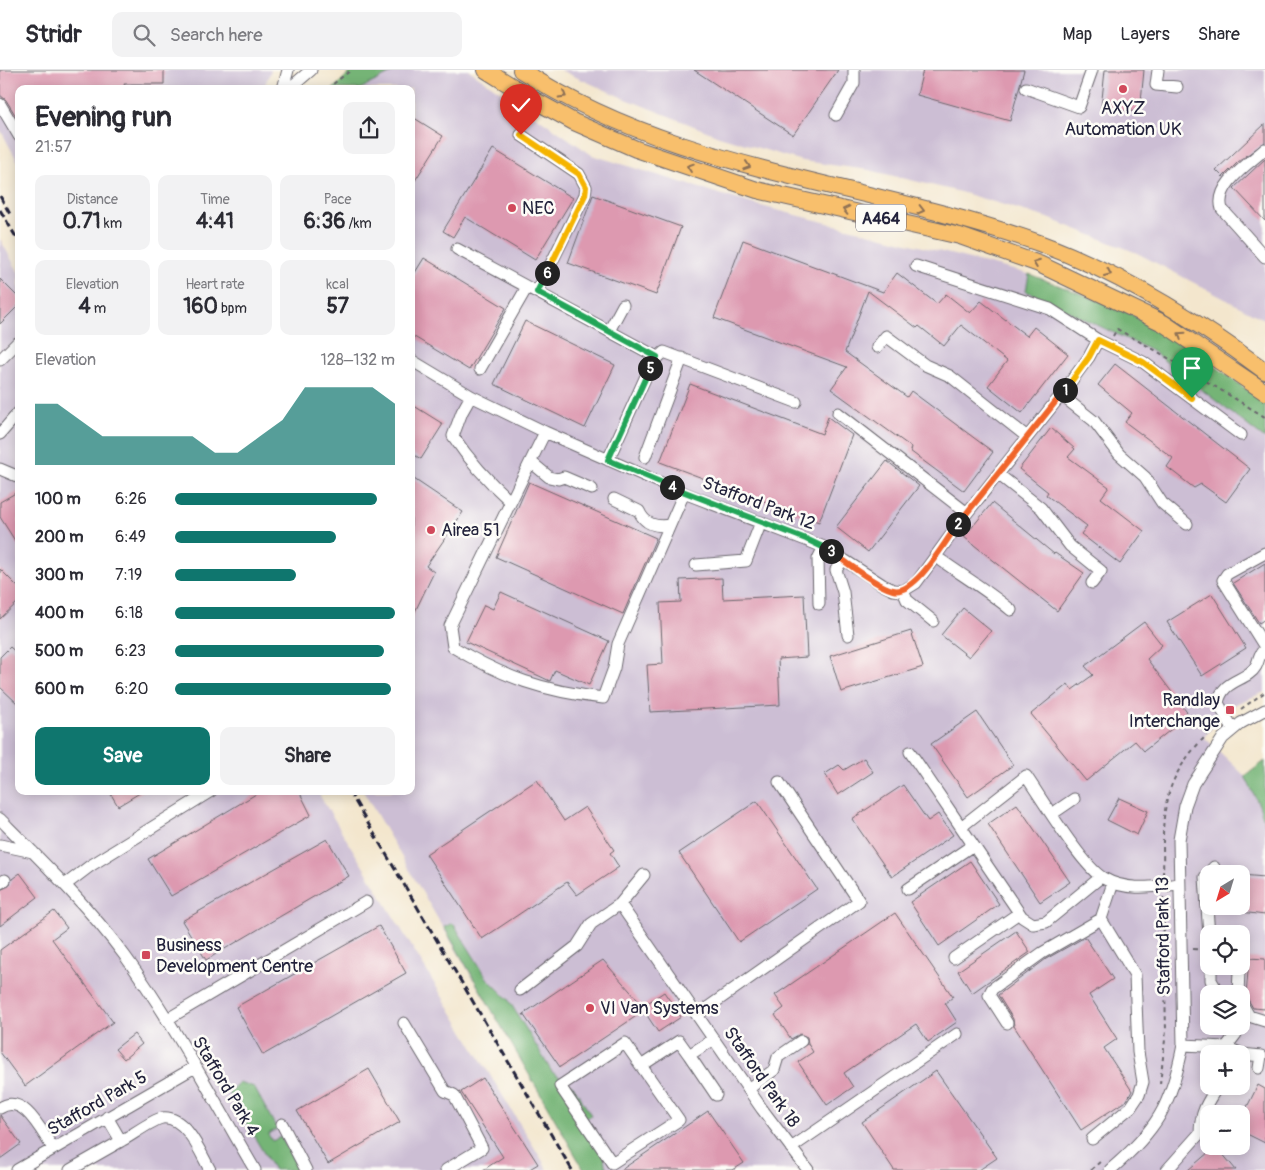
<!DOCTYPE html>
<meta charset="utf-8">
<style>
body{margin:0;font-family:Pangolin,sans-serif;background:#f2f2f3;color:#2b2b33;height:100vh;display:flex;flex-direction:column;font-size:19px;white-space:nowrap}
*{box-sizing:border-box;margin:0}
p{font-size:16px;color:#7c7c81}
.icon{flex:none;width:28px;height:28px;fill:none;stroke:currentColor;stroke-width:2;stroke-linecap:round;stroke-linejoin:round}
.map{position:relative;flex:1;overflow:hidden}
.sheet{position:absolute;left:15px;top:15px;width:400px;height:710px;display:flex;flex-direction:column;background:#fff;border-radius:10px;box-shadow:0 2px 12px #0003}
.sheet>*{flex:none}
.needle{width:32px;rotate:218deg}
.fabs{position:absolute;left:1200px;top:795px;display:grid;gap:10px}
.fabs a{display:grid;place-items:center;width:50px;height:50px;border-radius:10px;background:#fff;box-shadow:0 2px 12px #0003;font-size:25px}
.pin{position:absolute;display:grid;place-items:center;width:42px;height:42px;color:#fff;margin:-51px -21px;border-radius:50% 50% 50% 0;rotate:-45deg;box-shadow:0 0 5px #0007}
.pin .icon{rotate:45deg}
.km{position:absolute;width:25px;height:25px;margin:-12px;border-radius:50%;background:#222;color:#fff;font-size:14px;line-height:25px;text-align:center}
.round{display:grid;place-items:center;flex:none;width:52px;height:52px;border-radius:10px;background:#f2f2f3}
.summary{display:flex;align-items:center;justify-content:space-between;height:85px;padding:0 20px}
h1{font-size:28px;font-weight:700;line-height:38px}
.figures{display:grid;grid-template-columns:repeat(3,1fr);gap:8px;height:85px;padding:5px 20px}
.figures div{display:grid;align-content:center;border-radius:10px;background:#f2f2f3;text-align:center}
.figures b{font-size:21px;font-weight:700}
.figures small{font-size:14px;font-weight:400}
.figures p{font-size:14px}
.chart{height:140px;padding:10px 20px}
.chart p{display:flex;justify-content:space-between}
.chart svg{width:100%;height:90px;margin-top:5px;fill:#0f766e;opacity:.7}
.cta{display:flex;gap:10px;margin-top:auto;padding:10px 20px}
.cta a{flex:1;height:58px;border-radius:10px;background:#0f766e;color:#fff;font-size:20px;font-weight:700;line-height:58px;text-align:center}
.cta a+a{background:#f2f2f3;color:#2b2b33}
ul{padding:0 20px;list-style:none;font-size:16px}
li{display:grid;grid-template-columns:80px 60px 1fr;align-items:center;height:38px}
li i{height:12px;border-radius:6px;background:#0f766e}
header{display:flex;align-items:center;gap:30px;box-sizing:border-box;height:70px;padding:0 25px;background:#fff;border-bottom:1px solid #e1e1e2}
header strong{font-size:24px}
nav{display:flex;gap:28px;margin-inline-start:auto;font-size:18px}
.search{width:350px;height:45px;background:#f2f2f3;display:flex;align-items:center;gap:12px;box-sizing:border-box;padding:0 18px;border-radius:10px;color:#7c7c81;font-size:19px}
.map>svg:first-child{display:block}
.industrial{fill:#ccbed4;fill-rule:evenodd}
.forest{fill:#74b476;stroke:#4b6b58}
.building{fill:#dd99b0}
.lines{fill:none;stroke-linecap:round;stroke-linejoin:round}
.minor-casing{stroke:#6b676e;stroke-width:13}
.highway-casing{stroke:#6b676e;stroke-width:18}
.path{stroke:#6b676e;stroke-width:2;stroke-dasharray:4 4;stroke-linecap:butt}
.minor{stroke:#fff;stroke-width:11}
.highway{stroke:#f8bf6c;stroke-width:16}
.rail{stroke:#22223b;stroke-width:3;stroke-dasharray:8 4;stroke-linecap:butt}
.oneway{stroke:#8d7054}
.split-1-casing{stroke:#fff;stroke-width:10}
.split-2-casing{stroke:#fff;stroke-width:10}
.split-3-casing{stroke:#fff;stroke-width:10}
.split-4-casing{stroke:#fff;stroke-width:10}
.split-5-casing{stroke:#fff;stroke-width:10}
.split-6-casing{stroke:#fff;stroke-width:10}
.split-7-casing{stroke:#fff;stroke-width:10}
.split-1{stroke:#f5b400;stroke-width:6}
.split-2{stroke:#f0652b;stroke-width:6}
.split-3{stroke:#f0652b;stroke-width:6}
.split-4{stroke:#22a559;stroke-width:6}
.split-5{stroke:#22a559;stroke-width:6}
.split-6{stroke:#22a559;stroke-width:6}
.split-7{stroke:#f5b400;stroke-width:6}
.poi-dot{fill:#d1495b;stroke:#fdfcf7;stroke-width:2}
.labels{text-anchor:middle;stroke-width:5;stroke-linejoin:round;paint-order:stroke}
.shield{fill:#fdfcf7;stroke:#646373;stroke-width:1}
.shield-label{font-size:16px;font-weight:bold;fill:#22223b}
.poi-label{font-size:18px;fill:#22223b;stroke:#fdfcf7;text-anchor:start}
.street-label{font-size:18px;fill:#22223b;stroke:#fdfcf7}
</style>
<header>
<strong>Stridr</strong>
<div class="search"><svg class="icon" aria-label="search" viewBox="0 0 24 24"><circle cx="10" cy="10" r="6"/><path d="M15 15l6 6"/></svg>Search here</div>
<nav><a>Map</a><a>Layers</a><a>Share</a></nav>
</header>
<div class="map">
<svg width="1265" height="1100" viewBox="0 0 1265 1100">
<rect width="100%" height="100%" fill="#fdfcf7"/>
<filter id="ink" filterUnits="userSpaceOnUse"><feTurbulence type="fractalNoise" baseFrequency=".02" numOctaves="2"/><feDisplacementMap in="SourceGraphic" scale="10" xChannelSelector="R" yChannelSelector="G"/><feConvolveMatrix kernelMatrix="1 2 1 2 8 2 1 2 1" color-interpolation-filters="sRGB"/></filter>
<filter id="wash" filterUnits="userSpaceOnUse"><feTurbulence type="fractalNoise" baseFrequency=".0096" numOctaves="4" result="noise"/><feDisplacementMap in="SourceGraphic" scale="20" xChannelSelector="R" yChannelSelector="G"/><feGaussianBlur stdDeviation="1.12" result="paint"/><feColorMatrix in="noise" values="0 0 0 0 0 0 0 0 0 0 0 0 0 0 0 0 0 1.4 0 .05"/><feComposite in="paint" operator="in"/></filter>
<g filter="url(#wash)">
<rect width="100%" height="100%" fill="#f3e6cd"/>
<path class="industrial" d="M0 0H271L264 17 266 19H19V94L0 59Z
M397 0H469L592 85 749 133 1029 204 1026 221 1152 281 1265 369V622L1233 635 1204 667 1245 706 1259 735 1265 754V1100H585L363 721H411V19H360ZM1209 804H1241V836H1209ZM1209 864H1241V896H1209ZM1209 924H1241V956H1209ZM1209 984H1241V1016H1209ZM1209 1044H1241V1076H1209Z
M560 0H1265V250L1137 183 1048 148 960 122 869 100 802 91 719 66 621 27Z
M0 169 19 203V721H317L548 1100H0Z"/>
<path class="forest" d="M352 0H397L360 19H333Z
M1029 204 1126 241 1189 277 1265 333V369L1152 281 1026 221Z
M1265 691V754L1259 735 1245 706Z
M453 853 487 908 508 929 552 1002 573 1016 591 1045 586 1049 603 1075 605 1095 609 1100H584L444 857Z
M239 1012 254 1017 277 1059 268 1064 272 1071 281 1067 299 1100H274L228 1023Z"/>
<g id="blocks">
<path class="building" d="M0 0H164V14H124L126 19H19V51L6 30 0 25Z
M694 0H838L793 65Z
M923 0H1024L1010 51 917 25Z
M1105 0H1144L1140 42 1101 39Z
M411 46 443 66 411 117Z
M1265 54V72L1238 92 1223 107 1216 100Z
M493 79 573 128 535 190 465 147 453 167 443 161Z
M1265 89V151L1234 118Z
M593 125 681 157 656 225 568 193Z
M743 170 883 222 897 203 937 234 946 224 970 243 981 231 1027 266 1034 257 1068 284 1022 343 988 316 1007 291 961 255 944 276 919 256 917 258 868 221 845 282 907 327 911 321 993 382 964 421 910 381 911 377 831 319 847 297 714 248Z
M424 188 506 238 469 300 411 265V209Z
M0 209 19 228V235L0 254Z
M525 251 615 295 585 358 494 314Z
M1115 294 1250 399 1226 432 1201 414 1194 418 1167 397 1173 388 1125 352 1132 343 1098 315Z
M690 314 822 364 828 347 852 365 819 452 660 392Z
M411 334 443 354 421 389 411 383Z
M1051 358 1075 379 1068 387 1109 417 1101 428 1144 461 1120 494 1081 464 1087 456 1046 425 1048 422 1019 399Z
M887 391 919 416 868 482 836 457Z
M411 407 463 442 426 496 434 502 411 550Z
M529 412 656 468 623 544 496 487Z
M19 421V477L0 447V432Z
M992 433 1054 484 1055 483 1084 503 1057 541 964 467Z
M1265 493V549L1259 553 1233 513Z
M0 499 19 518V531L0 549Z
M722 508 723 529 804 525 807 587 778 589 780 635 650 642 647 595 663 594 660 533 681 532 680 510Z
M501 522 609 571 589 615 555 600 550 611 466 572 484 535 493 539Z
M1212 524 1246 578 1202 606 1167 552Z
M963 538 991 561 969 587 941 565Z
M1144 552 1162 575 1147 589 1189 645 1144 681 1135 671 1086 711 1031 644 1068 614 1072 620 1093 605 1085 596Z
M911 561 923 597 841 622 830 586Z
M10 577 19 585V635L0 617V587Z
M977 642 1013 695 968 727 931 674Z
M864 688 873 702 838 725 825 704 839 695 844 700Z
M537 710 564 751 585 737 614 780 610 783 619 797 577 825 567 812 482 869 426 784Z
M903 715 928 751 938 744 953 765 892 807 852 749Z
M109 721H143L118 736Z
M261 721H299L311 745 171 826 148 789Z
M1119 728 1148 741 1137 765 1107 750Z
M757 731 817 819 739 872 679 783Z
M1017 734 1070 812 1040 832 988 754Z
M327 769 349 806 206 890 182 851Z
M970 791 999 834 939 876 910 832Z
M20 803 38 827 0 856V820L9 816 12 809Z
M1241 805 1265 807V845L1241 842Z
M54 841 67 858 52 869 113 952 25 1016 0 982V880Z
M895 843 953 927 945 933 957 952 928 972 916 954 844 1003 853 1017 827 1035 798 992 813 982 808 974 807 967 800 964 791 969 775 945 784 938 775 925Z
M379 856 406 903 263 985 236 937Z
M1016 861 1030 882 972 923 958 901Z
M1085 867 1113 909 1089 925 1117 969 1104 978 1132 1021 1127 1030 1081 1060 1014 956 1013 949 998 925 1046 889Z
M1249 888 1265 889V939L1253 938 1246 926Z
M603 890 643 936 664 922 681 947 658 962 644 941 560 997 523 944Z
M134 964 142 974 124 989 115 979Z
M369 999 400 1052 328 1094 297 1041Z
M936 1001 997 1088 979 1100H894L862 1052Z
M483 1008 538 1094 528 1100H483L503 1087 461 1022Z
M1258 1015 1265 1019V1073L1241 1061V1049Z
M708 1041 744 1093 733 1100H621Z
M0 1045 21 1074 0 1089Z
M1216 1076 1236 1100H1188Z"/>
</g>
</g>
<g filter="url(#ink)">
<use href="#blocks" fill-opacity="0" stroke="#6b676e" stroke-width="1"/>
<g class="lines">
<defs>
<path id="minor" d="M1158 0 1156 15 1177 17
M1026 18 1079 37 1092 0
M283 19 288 0
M289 19 311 0
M0 34 19 66
M836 45 854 13V0
M521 65 579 104 586 117 585 125 537 222
M1265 79C1250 93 1214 115 1222 139L1265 187
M457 179 657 287
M916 196 1050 239 1098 270 1143 292 1241 365
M609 261 623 235
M877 277 886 266 925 295 950 306 1026 366
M0 290 17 273
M411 290 471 326 545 362 684 423 824 477 883 515 893 520 903 521 907 530 933 551
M480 299 527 217
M1061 325 1094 351 1119 384 1145 407 1162 433 1187 454
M471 326 462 342 453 366C469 390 489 412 510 431
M838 343 967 443
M545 362 450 556 453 577C505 608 543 621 603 628L614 598 618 574 684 423
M0 364 19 342
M645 387 682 288
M608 390 652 293 664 282 796 332
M531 392 549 407 558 409 564 407 592 419
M0 399 19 407
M998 404 1041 438 1070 476 1101 501 1092 513
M614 429 639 441C645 455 656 457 670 455
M1265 483 1227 504 1223 510 1265 577
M935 486C960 504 987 520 1011 540
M843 489 836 500 843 522 848 565
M696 495 746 491 761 452
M903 521 916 513 967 443 1061 325 1089 287 1098 270
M819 534 818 489 824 477
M1233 659 1218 633C1223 608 1247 612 1256 596 1260 589 1258 584 1265 579
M910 682 961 757
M1052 744 1074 729
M0 749C44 793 88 836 125 886 174 953 213 1029 255 1100
M0 775 33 782
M1101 807 1046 852 1033 854 1022 847 961 757 1026 706C1042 729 1082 796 1103 808 1127 822 1153 817 1179 814
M0 813 5 810
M65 815 90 796 211 721
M908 819 973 775
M620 834 762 1039 808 1100
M1209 866 1205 807 1214 797
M954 888 1019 843
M1211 896V910L1219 924
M520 920 577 876 591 854 620 834 644 805
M1238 924 1239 901
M1241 932 1249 946 1265 951
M697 945 859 831 779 712
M166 950 366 832
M404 953 445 1021 454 1025 482 1078 446 1100
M1007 953 989 925 992 919 1042 883 1101 849
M625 973 679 1050 612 1093 560 1016Z
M1183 975 1226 977 1242 984 1261 986 1259 998
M1227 984 1226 977 1236 964 1235 956
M689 985 716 1025
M641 996 679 971 689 985 714 969
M748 1019 774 1000 778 987 801 971
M0 1038C24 1022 42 1063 53 1078
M107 1047 121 1071C131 1066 152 1050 162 1048 186 1045 201 1084 210 1100
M282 1054 306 1100
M1092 1069 1131 1037 1139 1025 1143 1012 1138 982 1135 905 1101 849 1113 813
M791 1078 957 964
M17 1100 195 997
M70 1100 121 1071
M1110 1100C1157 1060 1171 1036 1183 975L1179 770 1185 736 1193 714 1223 668 1241 653 1265 640
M1167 1100 1200 1063C1200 1044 1207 1032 1218 1016"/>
<path id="highway" d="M486 0 534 30 574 52 636 79 757 120 960 166 1039 194 1163 253 1265 322
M521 0C677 102 867 112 1039 173 1121 203 1195 249 1265 301"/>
</defs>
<use href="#minor" class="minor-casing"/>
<use href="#highway" class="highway-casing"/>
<path class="path" d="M327 19 351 0
M1113 266 1117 259 1155 280 1265 347
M1241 639 1265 622
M1163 805C1164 782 1161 757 1166 735 1171 704 1194 674 1219 655
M1193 879 1209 880
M1160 1014 1166 961 1163 827
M1091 1100 1102 1090"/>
<use href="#minor" class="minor"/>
<use href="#highway" class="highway"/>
<path class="rail" d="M0 126 11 146
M0 140 19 172
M349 721 572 1100"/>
</g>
<defs><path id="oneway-chevron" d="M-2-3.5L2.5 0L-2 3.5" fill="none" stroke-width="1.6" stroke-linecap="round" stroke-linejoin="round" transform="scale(1.25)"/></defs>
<g class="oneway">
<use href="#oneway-chevron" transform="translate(563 25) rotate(30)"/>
<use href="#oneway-chevron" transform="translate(747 96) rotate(18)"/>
<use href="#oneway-chevron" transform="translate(690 97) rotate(-161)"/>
<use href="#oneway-chevron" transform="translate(846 140) rotate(-167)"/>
<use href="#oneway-chevron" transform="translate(921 140) rotate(14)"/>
<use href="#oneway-chevron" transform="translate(1036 193) rotate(-159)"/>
<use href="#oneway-chevron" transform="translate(1108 203) rotate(24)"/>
<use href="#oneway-chevron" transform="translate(1181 265) rotate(-147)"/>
</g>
</g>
<g class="lines" filter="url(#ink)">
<defs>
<path id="split-1" d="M1065 320 1089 287 1098 270 1143 292 1192 328"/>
<path id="split-2" d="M958 454 1065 320"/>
<path id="split-3" d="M831 481C846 492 876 516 893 520 915 526 946 470 958 454"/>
<path id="split-4" d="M672 417 806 469 831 481"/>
<path id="split-5" d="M650 298 608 390 672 417"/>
<path id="split-6" d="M547 203 537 222 657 287 650 298"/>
<path id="split-7" d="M521 65 579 104 586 117 585 125 547 203"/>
</defs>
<use href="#split-1" class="split-1-casing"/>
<use href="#split-2" class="split-2-casing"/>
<use href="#split-3" class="split-3-casing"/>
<use href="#split-4" class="split-4-casing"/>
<use href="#split-5" class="split-5-casing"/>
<use href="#split-6" class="split-6-casing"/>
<use href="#split-7" class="split-7-casing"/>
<use href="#split-1" class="split-1"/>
<use href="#split-2" class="split-2"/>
<use href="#split-3" class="split-3"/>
<use href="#split-4" class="split-4"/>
<use href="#split-5" class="split-5"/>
<use href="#split-6" class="split-6"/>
<use href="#split-7" class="split-7"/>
</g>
<g class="poi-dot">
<circle cx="1123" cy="19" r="5"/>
<circle cx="512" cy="138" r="5"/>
<circle cx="431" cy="460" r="5"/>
<rect x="1225" y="635" width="10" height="10" rx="2.5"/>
<rect x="141" y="880" width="10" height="10" rx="2.5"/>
<circle cx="590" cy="938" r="5"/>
</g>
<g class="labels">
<rect class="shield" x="856" y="134.5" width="50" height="27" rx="4"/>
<g class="shield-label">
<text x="881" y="154">A464</text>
</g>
<g class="poi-label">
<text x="1123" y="44" text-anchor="middle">AXYZ<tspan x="1123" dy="21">Automation UK</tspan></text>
<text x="522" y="144">NEC</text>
<text x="441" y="466">Airea 51</text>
<text x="1220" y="636" text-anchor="end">Randlay<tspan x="1220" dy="21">Interchange</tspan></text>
<text x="156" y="881">Business<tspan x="156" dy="21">Development Centre</tspan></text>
<text x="600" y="944">VI Van Systems</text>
</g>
<g class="street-label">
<text transform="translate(759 433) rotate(21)" y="6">Stafford Park 12</text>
<text transform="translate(1163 866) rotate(-91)" y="6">Stafford Park 13</text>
<text transform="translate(762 1007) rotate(55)" y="6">Stafford Park 18</text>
<text transform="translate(226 1016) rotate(59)" y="6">Stafford Park 4</text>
<text transform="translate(97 1033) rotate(-30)" y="6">Stafford Park 5</text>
</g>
</g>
</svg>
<div class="fabs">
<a><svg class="needle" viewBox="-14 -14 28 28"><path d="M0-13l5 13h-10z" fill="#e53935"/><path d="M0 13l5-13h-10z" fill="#7c7c81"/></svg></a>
<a><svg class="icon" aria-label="locate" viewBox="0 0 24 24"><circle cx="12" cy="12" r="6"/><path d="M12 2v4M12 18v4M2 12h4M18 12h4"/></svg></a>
<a><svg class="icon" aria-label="layers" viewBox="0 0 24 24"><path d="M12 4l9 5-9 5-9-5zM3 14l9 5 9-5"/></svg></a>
<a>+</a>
<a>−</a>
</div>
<div class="pin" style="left:1192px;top:328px;background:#1e9e55"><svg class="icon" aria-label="arrive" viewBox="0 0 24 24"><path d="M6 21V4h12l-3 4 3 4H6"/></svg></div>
<div class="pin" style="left:521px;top:65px;background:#d93025"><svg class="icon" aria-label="check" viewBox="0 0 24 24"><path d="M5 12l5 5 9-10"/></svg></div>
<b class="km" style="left:1065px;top:320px">1</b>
<b class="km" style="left:958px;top:454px">2</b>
<b class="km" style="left:831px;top:481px">3</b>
<b class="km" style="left:672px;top:417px">4</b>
<b class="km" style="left:650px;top:298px">5</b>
<b class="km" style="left:547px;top:203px">6</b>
<section class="sheet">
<div class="summary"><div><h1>Evening run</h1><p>21:57</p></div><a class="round"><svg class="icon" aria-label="share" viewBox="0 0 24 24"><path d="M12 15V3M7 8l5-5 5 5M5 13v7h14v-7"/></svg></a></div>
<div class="figures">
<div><p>Distance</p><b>0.71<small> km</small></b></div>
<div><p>Time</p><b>4:41</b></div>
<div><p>Pace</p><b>6:36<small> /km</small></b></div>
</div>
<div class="figures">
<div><p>Elevation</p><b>4<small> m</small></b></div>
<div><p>Heart rate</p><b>160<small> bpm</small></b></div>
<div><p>kcal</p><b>57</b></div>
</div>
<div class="chart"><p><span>Elevation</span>128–132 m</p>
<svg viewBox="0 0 160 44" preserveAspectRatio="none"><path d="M0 44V14L10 14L20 22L30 30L40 30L50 30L60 30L70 30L80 38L90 38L100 30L110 22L120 6L130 6L140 6L150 6L160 14V44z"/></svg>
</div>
<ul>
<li><b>100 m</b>6:26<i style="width:92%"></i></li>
<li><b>200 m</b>6:49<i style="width:73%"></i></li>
<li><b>300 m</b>7:19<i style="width:55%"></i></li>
<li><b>400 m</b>6:18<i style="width:100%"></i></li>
<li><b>500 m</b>6:23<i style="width:95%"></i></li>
<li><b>600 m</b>6:20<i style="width:98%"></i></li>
</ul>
<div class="cta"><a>Save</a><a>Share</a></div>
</section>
</div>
